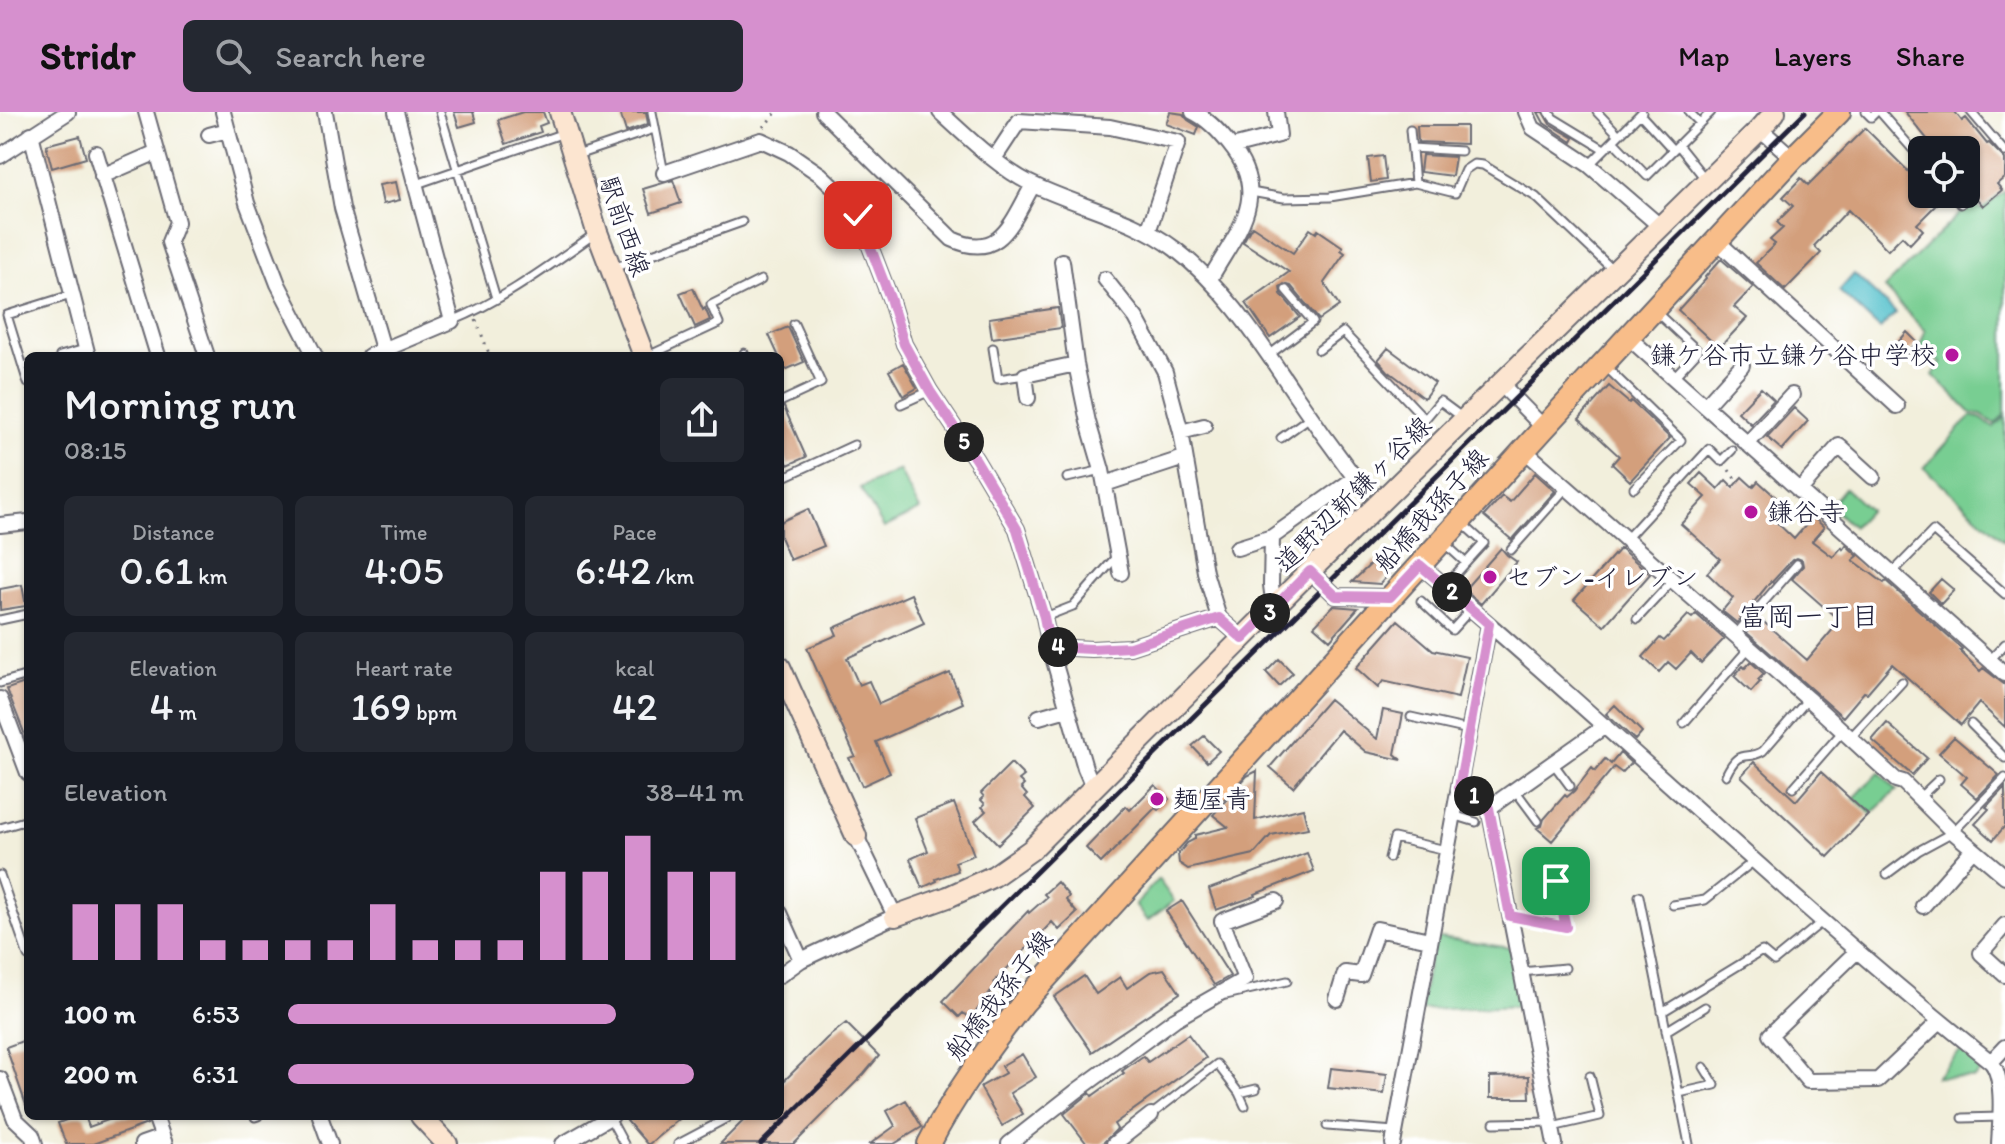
<!DOCTYPE html>
<meta charset="utf-8">
<style>
body{margin:0;font-family:Itim,"Klee One",sans-serif;background:#242831;color:#f1f3f6;height:100vh;display:flex;flex-direction:column;font-size:30px;white-space:nowrap}
*{box-sizing:border-box;margin:0}
p{font-size:26px;color:#9ea1a6}
.icon{flex:none;width:44px;height:44px;fill:none;stroke:currentColor;stroke-width:2;stroke-linecap:round;stroke-linejoin:round}
.map{position:relative;flex:1;overflow:hidden}
.drawer{position:absolute;left:24px;top:240px;width:760px;height:768px;display:flex;flex-direction:column;background:#171b24;border-radius:12px;box-shadow:0 2px 6px #0004}
.drawer>*{flex:none}
.controls{position:absolute;left:1908px;top:24px;display:grid;gap:16px}
.controls a{display:grid;place-items:center;width:72px;height:72px;border-radius:12px;background:#171b24;box-shadow:0 2px 6px #0004;font-size:40px}
.pin{position:absolute;display:grid;place-items:center;width:68px;height:68px;color:#fff;margin:-34px;border-radius:16px;box-shadow:0 4px 12px #0006}
.km{position:absolute;width:40px;height:40px;margin:-20px;border-radius:50%;background:#222;color:#fff;font-size:22px;line-height:40px;text-align:center}
.round{display:grid;place-items:center;flex:none;width:84px;height:84px;border-radius:12px;background:#242831}
.overview{display:flex;align-items:center;justify-content:space-between;height:136px;padding:0 40px}
h1{font-size:44px;font-weight:600;line-height:60px}
.stats{display:grid;grid-template-columns:repeat(3,1fr);gap:12px;height:136px;padding:8px 40px}
.stats div{display:grid;align-content:center;border-radius:12px;background:#242831;text-align:center}
.stats b{font-size:40px;font-weight:600}
.stats small{font-size:22px;font-weight:400}
.stats p{font-size:22px}
.chart{height:224px;padding:16px 40px}
.chart p{display:flex;justify-content:space-between}
.chart svg{width:100%;height:144px;margin-top:8px;stroke:#d690ce;stroke-width:6}
ul{padding:0 40px;list-style:none;font-size:26px}
li{display:grid;grid-template-columns:128px 96px 1fr;align-items:center;height:60px}
li i{height:20px;border-radius:10px;background:#d690ce}
header{display:flex;align-items:center;gap:48px;box-sizing:border-box;height:112px;padding:0 40px;background:#d690ce;color:#111}
header strong{font-size:38px}
nav{display:flex;gap:44px;margin-inline-start:auto;font-size:28px}
.search{width:560px;height:72px;background:#242831;display:flex;align-items:center;gap:20px;box-sizing:border-box;padding:0 28px;border-radius:12px;color:#9ea1a6;font-size:30px}
.map>svg:first-child{display:block}
.green{fill:#78ce92;stroke:#4d7866;stroke-width:2}
.water{fill:#54c1cc;stroke:#3b7284;stroke-width:2}
.building{fill:#d39f7b}
.lines{fill:none;stroke-linecap:round;stroke-linejoin:round}
.lane-casing{stroke:#6b6a73;stroke-width:11}
.street-casing{stroke:#6b6a73;stroke-width:18}
.secondary-casing{stroke:#6b6a73;stroke-width:24}
.primary-casing{stroke:#6b6a73;stroke-width:26}
.path{stroke:#6b6a73;stroke-width:3;stroke-dasharray:2 6;stroke-linecap:butt}
.lane{stroke:#fff;stroke-width:7}
.street{stroke:#fff;stroke-width:14}
.secondary{stroke:#fce5d0;stroke-width:20}
.primary{stroke:#f8bd89;stroke-width:22}
.rail{stroke:#22223b;stroke-width:5}
.route-casing{stroke:#fff;stroke-width:16}
.route{stroke:#d690ce;stroke-width:10}
.poi-dot{fill:#b5179e;stroke:#fff;stroke-width:3}
.labels{text-anchor:middle;stroke-width:7;stroke-linejoin:round;paint-order:stroke}
.street-label{font-size:26px;fill:#22223b;stroke:#fff}
.poi-label{font-size:26px;fill:#22223b;stroke:#fff;text-anchor:start}
.neighbourhood-label{font-size:28px;fill:#22223b;stroke:#fff}
</style>
<header>
<strong>Stridr</strong>
<div class="search"><svg class="icon" aria-label="search" viewBox="0 0 24 24"><circle cx="10" cy="10" r="6"/><path d="M15 15l6 6"/></svg>Search here</div>
<nav><a>Map</a><a>Layers</a><a>Share</a></nav>
</header>
<div class="map">
<svg width="2005" height="1032" viewBox="0 0 2005 1032">
<rect width="100%" height="100%" fill="#fff"/>
<filter id="ink" filterUnits="userSpaceOnUse"><feTurbulence type="fractalNoise" baseFrequency=".0125" numOctaves="2"/><feDisplacementMap in="SourceGraphic" scale="16" xChannelSelector="R" yChannelSelector="G"/><feConvolveMatrix kernelMatrix="1 2 1 2 8 2 1 2 1" color-interpolation-filters="sRGB"/></filter>
<filter id="wash" filterUnits="userSpaceOnUse"><feTurbulence type="fractalNoise" baseFrequency=".006" numOctaves="4" result="noise"/><feDisplacementMap in="SourceGraphic" scale="32" xChannelSelector="R" yChannelSelector="G"/><feGaussianBlur stdDeviation="1.8" result="paint"/><feColorMatrix in="noise" values="0 0 0 0 0 0 0 0 0 0 0 0 0 0 0 0 0 1.4 0 .05"/><feComposite in="paint" operator="in"/></filter>
<g filter="url(#wash)">
<rect width="100%" height="100%" fill="#f2efdc"/>
<path class="green" d="M2005 79V302L1995 312 1981 303 1971 301 1933 263 1941 251 1920 234 1925 219 1884 176 1973 88 1981 98Z
M1971 304 1980 306 1994 315 2005 305V429L1924 356Z
M899 358 920 398 884 416 860 376Z
M1845 376 1869 398 1853 415 1830 394Z
M1879 660 1897 678 1871 702 1854 686Z
M1158 767 1174 789 1147 809 1135 793Z
M1433 825 1511 836 1522 894 1420 898Z
M1964 935 1987 953 1974 966 1936 965Z"/>
<path class="water" d="M1854 162 1896 201 1880 217 1839 179Z"/>
<g id="blocks">
<path class="building" d="M454 0H473L476 10 459 15Z
M523 0H543L547 11 539 14 541 20 506 32 498 8Z
M620 0H646L648 12 626 20Z
M1170 0 1183 2 1188 8 1199 15 1196 23 1166 12Z
M1538 0H1543L1550 12 1574 26 1572 30 1544 11Z
M1905 0H1955L1962 9 1966 6 1987 32 1989 31 2005 47V65L1997 72 2002 78 1983 94 1966 74V38H1936Z
M1417 14H1466V32L1418 30Z
M1865 16 1922 73V82H1931L1939 90 1917 112 1923 118 1910 132 1902 124 1888 138 1848 98 1814 134 1821 141 1785 178 1756 151 1775 132 1770 128 1783 116 1777 110 1793 94 1783 85 1801 66 1808 73Z
M80 24 86 46 52 56 46 33Z
M1422 43 1455 45 1452 64 1420 60Z
M1383 44 1386 68 1371 70 1368 46Z
M673 68 681 91 651 101 643 77Z
M396 70 400 88 383 92 379 73Z
M1252 114 1293 141 1310 117 1316 121 1318 118 1343 135 1341 138 1345 141 1324 171 1339 194 1319 208 1291 174 1284 172 1280 175 1281 182 1300 205 1270 226 1246 191 1289 160 1243 130Z
M1721 147 1753 175 1734 195 1747 206 1719 236 1678 198 1706 167 1705 165Z
M693 176 703 198 705 196 710 208 695 215 680 181Z
M1058 196 1061 216 992 226 989 206Z
M788 215 804 250 785 258 769 223Z
M1907 220 1917 230 1905 244 1895 234Z
M1388 236 1435 271 1424 286 1388 259 1378 248Z
M903 251 917 276 903 284 889 259Z
M1609 274 1629 291 1631 289 1670 326 1630 369 1612 352 1619 344 1579 307Z
M1761 276 1774 288 1751 312 1738 300Z
M784 295 806 345 788 353 780 334V296Z
M1794 296 1808 309 1782 338 1767 325Z
M1535 361 1555 379 1512 428 1484 404 1502 384 1510 390Z
M1701 361 1718 377 1726 368 1733 375 1742 365 1753 375 1758 369 1780 389 1778 392 1783 396 1773 407 1794 427 1813 405 1824 415 1812 429 1833 445 1842 435 1843 437 1846 433 1858 444 1853 448 1884 471 1886 469 1962 537 1960 539 1980 559 1983 556 2005 573V615L1979 591 1961 613 1892 552 1867 581 1864 580 1843 605 1746 520 1759 506 1807 548 1840 509 1792 467 1803 454 1802 448 1797 446 1792 448 1772 470 1771 469 1737 511 1722 499 1733 486 1707 461 1720 447 1681 412 1706 385 1691 372Z
M808 397 824 434 790 448 780 425V410Z
M1501 436 1507 443 1517 450 1481 492 1464 478Z
M1620 436 1650 462 1604 514 1574 488Z
M1375 448 1389 462 1380 472 1352 470Z
M1941 467 1954 478 1941 492 1929 480Z
M22 473 26 494 0 498V477Z
M911 482 924 511 847 546 859 573 869 569 879 592 950 561 963 591 876 630 890 661 862 674 849 646 855 644 807 536 837 523 834 516Z
M1333 494 1358 496 1330 528 1314 514Z
M1696 502 1724 527 1701 551 1691 541 1676 557 1668 550 1659 560 1643 545 1660 526 1664 529 1688 503 1692 506Z
M1398 508 1433 538 1467 545 1458 586 1383 569 1378 576 1356 556Z
M1279 547 1293 561 1279 574 1266 560Z
M1751 550 1764 562 1758 568 1760 570 1751 580 1734 564 1743 554 1745 556Z
M28 570V628H27L7 577Z
M1329 587 1377 627 1383 598 1403 602 1395 642 1402 648 1366 640 1340 618 1293 675 1270 655Z
M1615 593 1642 620 1635 628 1606 602Z
M1887 611 1927 646 1912 663 1872 628Z
M1204 624 1219 639 1207 650 1192 634Z
M1954 625 1999 663 1977 686 1961 672 1967 665 1939 641Z
M1620 641 1631 651 1622 661 1614 655 1552 729 1537 716 1542 714 1544 707 1565 683 1567 685 1574 679 1592 656 1595 659 1605 647 1611 652Z
M1754 650 1796 689 1821 660 1868 703 1828 745 1741 664Z
M1011 651 1024 664 1019 668 1024 673 1021 676 1027 683 1025 685 1035 696 998 732 975 709 986 699 982 695 985 692 981 688 984 685 981 681Z
M1257 659 1255 708 1303 696 1308 716 1271 723 1254 742 1188 757 1179 751 1178 742 1187 731 1195 727V723L1228 715 1213 703 1247 664Z
M1155 673 1169 687 1158 698 1155 696 1101 751 1086 736 1126 694 1130 698Z
M2005 675V714L1993 728 1975 712 1989 697 1986 695Z
M954 691 974 743 955 750 958 759 936 767 937 769 922 776 910 747 928 739 915 706Z
M1307 741 1314 759 1255 782 1256 784 1216 798 1209 777Z
M1057 770 1069 784 1066 788 1077 801 1059 818 1052 810 994 870 996 873 971 906 963 901 959 905 943 889 1028 799 1029 801 1047 785 1044 782Z
M1182 789 1230 864 1214 873 1166 799Z
M1164 857 1180 881 1092 940 1054 885 1084 864 1096 882 1120 865 1127 876 1150 860Z
M846 911 879 944 864 962 794 1032H720L748 1004H780V973L827 926Z
M1188 922 1206 946 1114 1012 1117 1017 1102 1032H1087L1064 1002 1090 981 1092 984 1124 961 1122 959 1143 944 1148 950Z
M28 927V992L26 993 6 935Z
M1022 942 1036 965 1010 981 1023 1002 1002 1014 980 975 1005 961 1001 954Z
M1331 956 1387 962 1384 982 1328 976Z
M1529 964 1530 986H1490V965Z
M906 988 922 1015 894 1032H870L895 1014 887 999Z
M77 1004H85L89 1015 119 1004H145L147 1012 93 1032H66L58 1011Z
M634 1004H683L649 1032H647L627 1009Z"/>
</g>
</g>
<g filter="url(#ink)">
<use href="#blocks" fill-opacity="0" stroke="#6b6a73" stroke-width="2"/>
<g class="lines">
<defs>
<path id="lane" d="M440 0 496 186
M652 0 664 61
M1549 0 1553 6 1604 37
M1597 0 1619 23
M1689 0 1700 11
M1866 0 1871 5 1876 0
M1880 0 1922 48
M1971 0 2005 40
M1640 2 1673 38
M1410 18 1415 71
M1613 29 1647 64 1711 0
M1678 33 1706 68
M1412 36 1461 39
M577 43 654 17
M1589 53 1642 0
M414 73 564 21
M1251 80 1284 86 1330 85 1415 71 1455 81 1465 58 1474 52 1483 53 1536 85 1612 157
M1952 82 1961 92
M613 156 742 110
M1655 199 1698 239 1673 266
M452 209C504 188 550 153 596 121
M993 236 998 267 1025 263
M1319 238 1343 220 1425 307 1440 289 1463 306
M744 241 745 244
M1269 243 1313 210 1286 178
M60 244 85 237
M648 244 719 211 711 193 761 168
M28 253 23 255 7 203 71 183
M1605 254 1681 328 1634 376
M23 255 28 271
M780 290 821 271 794 212
M901 292 930 279
M1281 326 1310 305
M1067 366 1102 358
M780 367 854 333
M1626 427 1709 337 1721 349 1732 338
M1443 430 1466 451
M1511 438 1567 375
M1892 461 1933 419 2005 482
M1445 474 1484 431 1463 412
M1421 489 1452 518 1471 497
M1045 505 1073 494 1116 445
M1637 507 1673 468
M0 508 28 502
M1735 523 1797 452
M1990 548 2005 532
M0 571 28 563
M1411 605 1469 618
M1684 611 1749 536
M1971 612 2005 646
M1851 625 1902 570
M1553 651 1570 674
M1726 663C1740 634 1745 650 1763 639L1808 587
M1793 676 1842 620
M1515 678 1538 709
M1919 686 1939 667
M1453 703 1476 710
M0 716 28 708
M1389 746 1394 726 1446 738
M1887 762 1918 739 1953 720 2005 666
M0 763 28 844
M1639 784 1689 1032
M1673 793 1705 788 1755 748
M1510 804 1566 815 1556 769
M1521 860 1565 856
M1226 883 1287 869
M1662 900 1762 839 1774 849 1823 809
M1666 919 1705 895
M1239 981 1245 994
M1679 981 1715 973 1704 955
M1151 1003 1217 952 1239 981 1256 977
M255 1005 258 1004
M610 1006 624 1032
M1963 1006 2000 1005
M1494 1011 1551 1010
M1327 1014 1395 1019
M1552 1015 1600 1004 1590 964
M678 1032 731 1004"/>
<path id="street" d="M146 0 177 110 169 130 207 244
M223 0 247 91 278 172 315 244
M325 0 342 96 383 237
M823 0 952 127C1001 150 1012 109 1033 73
M940 0C967 25 1002 59 1036 74 1081 95 1136 107 1175 137 1226 176 1259 229 1295 282 1314 310 1334 338 1355 366L1272 425 1271 473 1274 496
M1193 0C1208 7 1219 19 1230 33 1272 84 1237 119 1210 167
M1526 0 1533 16 1589 53 1661 115
M1760 17 1793 46
M31 22 88 244
M209 23 228 18
M1232 35 1279 23 1276 0
M96 41 158 244
M0 44 68 0
M994 47 1019 9 1110 15 1178 30 1148 120
M664 61 761 28 789 41 821 63 839 80 858 103 890 186 904 232 930 279 976 348 1017 417 1044 505 1050 535 1085 656 1094 677
M102 64 157 40
M1717 129 1897 294
M1062 149 1076 252 1088 310 1102 358 1121 461
M1105 167 1136 206 1165 260 1181 320 1205 460 1219 506 1243 527
M1628 225 2005 562
M369 244 452 209 396 0
M1501 272 1544 316
M1028 286 1025 263 1076 252
M1705 294 1742 253
M1181 320 1204 314
M1747 332 1792 283
M1524 338 1808 587 1896 668 1903 670 1953 720 2005 764
M1105 372 1184 346
M1799 379 1839 334 1873 365
M0 413 28 410
M1237 436 1272 425
M1420 453C1613 615 1793 793 1991 950L2005 935
M1310 459 1336 484 1390 485
M1050 535 1092 537 1130 535 1219 506
M0 587 28 661
M1039 605 1067 597
M1459 676 1482 689 1489 696 1605 614
M1489 696 1555 1032
M1923 794 1973 737
M780 801 801 848
M2005 813 1981 841 2005 863
M1856 840 1770 923 1808 969 1878 968 1940 909
M780 863 801 848 895 804 856 724
M1337 887 1345 861 1361 863 1377 817 1430 828
M1991 950C2005 966 2000 1010 1999 1032
M0 967 15 1007 32 1023 35 1032
M155 1004 165 1032
M320 1004 330 1032
M142 1032 162 1025
M563 1032 612 1004
M1009 1032 1078 978 1175 907 1245 867 1222 809 1276 789
M1114 1032 1151 1003
M1393 1032 1489 512"/>
<path id="secondary" d="M560 0 597 120 644 244
M780 555 856 724
M895 804 948 785 994 764 1031 738 1310 459 1760 17 1775 0
M421 1004 447 1032"/>
<path id="primary" d="M929 1032C955 981 989 935 1024 890L1544 316 1793 46 1839 0"/>
</defs>
<use href="#lane" class="lane-casing"/>
<use href="#street" class="street-casing"/>
<use href="#secondary" class="secondary-casing"/>
<use href="#primary" class="primary-casing"/>
<path class="path" d="M763 15 777 0
M476 208 490 244
M1729 358 1736 368"/>
<use href="#lane" class="lane"/>
<use href="#street" class="street"/>
<use href="#secondary" class="secondary"/>
<use href="#primary" class="primary"/>
<path class="rail" d="M761 1032 1805 0"/>
</g>
</g>
<g class="lines" filter="url(#ink)">
<defs>
<path id="route" d="M858 103 890 186 904 232 930 279 976 348 1017 417 1044 505 1050 535 1092 537 1130 535 1219 506 1243 527 1310 459 1336 484 1390 485 1420 453 1489 512 1459 676 1482 689 1489 696 1510 804 1566 815 1556 769"/>
</defs>
<use href="#route" class="route-casing"/>
<use href="#route" class="route"/>
</g>
<g class="poi-dot">
<circle cx="1952" cy="243" r="8"/>
<circle cx="1751" cy="400" r="8"/>
<circle cx="1490" cy="465" r="8"/>
<circle cx="1157" cy="687" r="8"/>
</g>
<g class="labels">
<g class="street-label">
<text transform="translate(625 114) rotate(71)" y="9">駅前西線</text>
<text transform="translate(1353 382) rotate(-45)" y="9">道野辺新鎌ヶ谷線</text>
<text transform="translate(1431 398) rotate(-48)" y="9">船橋我孫子線</text>
<text transform="translate(999 883) rotate(-52)" y="9">船橋我孫子線</text>
</g>
<g class="poi-label">
<text x="1936" y="252" text-anchor="end">鎌ケ谷市立鎌ケ谷中学校</text>
<text x="1767" y="409">鎌谷寺</text>
<text x="1506" y="474">セブン-イレブン</text>
<text x="1173" y="696">麺屋青</text>
</g>
<g class="neighbourhood-label">
<text x="1809" y="514">富岡一丁目</text>
</g>
</g>
</svg>
<div class="controls">
<a><svg class="icon" aria-label="locate" viewBox="0 0 24 24"><circle cx="12" cy="12" r="6"/><path d="M12 2v4M12 18v4M2 12h4M18 12h4"/></svg></a>
</div>
<div class="pin" style="left:1556px;top:769px;background:#1e9e55"><svg class="icon" aria-label="arrive" viewBox="0 0 24 24"><path d="M6 21V4h12l-3 4 3 4H6"/></svg></div>
<div class="pin" style="left:858px;top:103px;background:#d93025"><svg class="icon" aria-label="check" viewBox="0 0 24 24"><path d="M5 12l5 5 9-10"/></svg></div>
<b class="km" style="left:1474px;top:684px">1</b>
<b class="km" style="left:1452px;top:480px">2</b>
<b class="km" style="left:1270px;top:501px">3</b>
<b class="km" style="left:1058px;top:535px">4</b>
<b class="km" style="left:964px;top:330px">5</b>
<section class="drawer">
<div class="overview"><div><h1>Morning run</h1><p>08:15</p></div><a class="round"><svg class="icon" aria-label="share" viewBox="0 0 24 24"><path d="M12 15V3M7 8l5-5 5 5M5 13v7h14v-7"/></svg></a></div>
<div class="stats">
<div><p>Distance</p><b>0.61<small> km</small></b></div>
<div><p>Time</p><b>4:05</b></div>
<div><p>Pace</p><b>6:42<small> /km</small></b></div>
</div>
<div class="stats">
<div><p>Elevation</p><b>4<small> m</small></b></div>
<div><p>Heart rate</p><b>169<small> bpm</small></b></div>
<div><p>kcal</p><b>42</b></div>
</div>
<div class="chart"><p><span>Elevation</span>38–41 m</p>
<svg viewBox="0 0 160 44" preserveAspectRatio="none"><path d="M5 44V27M15 44V27M25 44V27M35 44V38M45 44V38M55 44V38M65 44V38M75 44V27M85 44V38M95 44V38M105 44V38M115 44V17M125 44V17M135 44V6M145 44V17M155 44V17"/></svg>
</div>
<ul>
<li><b>100 m</b>6:53<i style="width:72%"></i></li>
<li><b>200 m</b>6:31<i style="width:89%"></i></li>
</ul>
</section>
</div>
